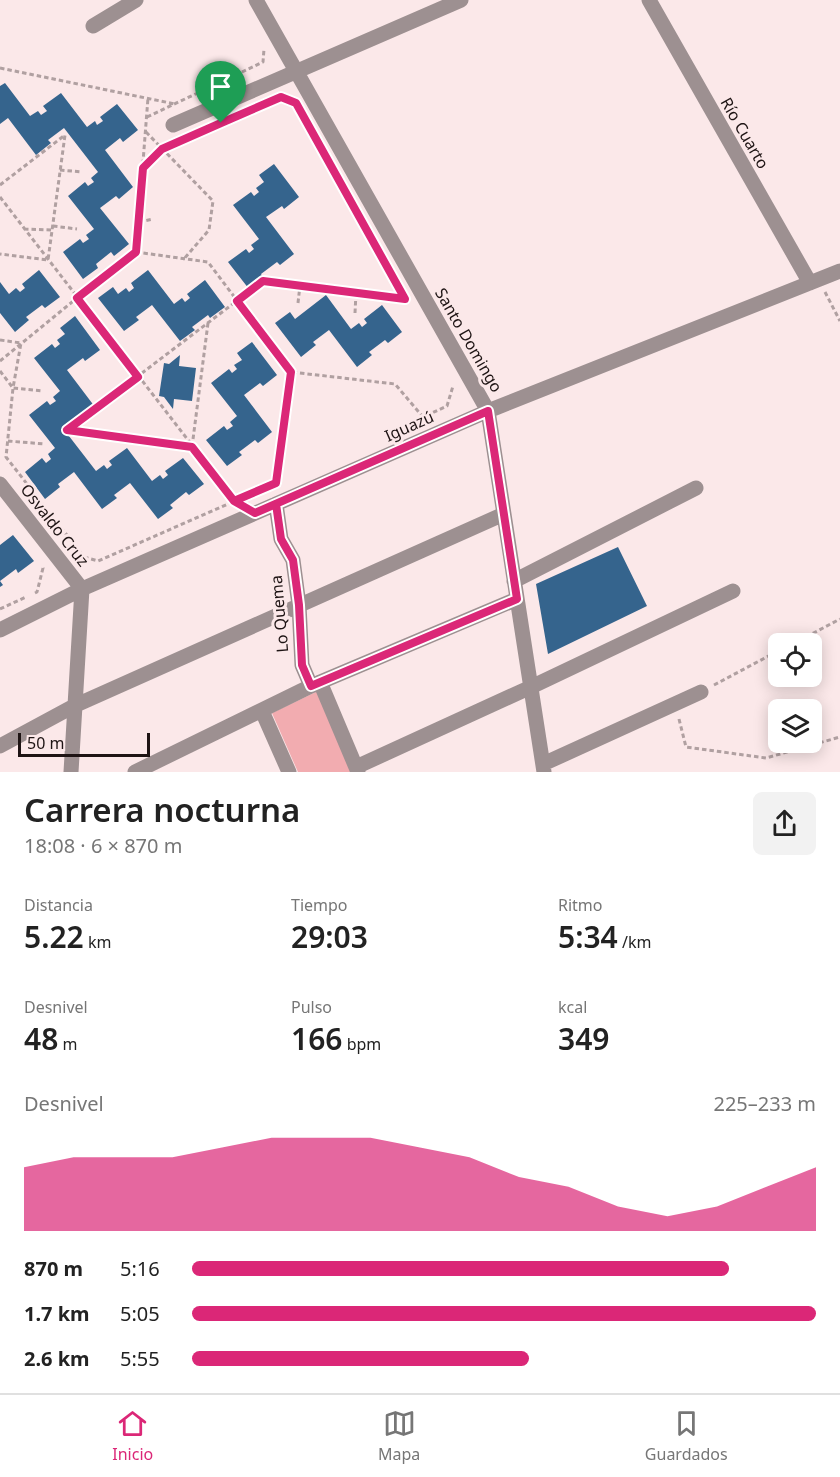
<!DOCTYPE html>
<html lang="es">
<meta charset="utf-8">
<style>
body{margin:0;font-family:"Noto Sans",sans-serif;background:#f2f2f2;color:#222;height:100vh;display:flex;flex-direction:column;font-size:22px;white-space:nowrap}
*{box-sizing:border-box;margin:0}
p{font-size:20px;color:#767676}
.icon{flex:none;width:33px;height:33px;fill:none;stroke:currentColor;stroke-width:2;stroke-linecap:round;stroke-linejoin:round}
.map{position:relative;height:772px;overflow:hidden}
.sheet{display:flex;flex-direction:column;background:#fff;flex:1}
.sheet>*{flex:none}
.fabs{position:absolute;left:768px;top:633px;display:grid;gap:12px}
.fabs a{display:grid;place-items:center;width:54px;height:54px;border-radius:9px;background:#fff;box-shadow:0 3px 15px #0003;font-size:30px}
.scale{position:absolute;left:18px;bottom:15px;width:132px;box-sizing:border-box;padding-left:6px;border:3px solid #1e1414;border-top:0;font-size:16px;line-height:21px;white-space:nowrap;color:#1e1414;-webkit-text-stroke:4px #fbe8e9;paint-order:stroke}
.pin{position:absolute;display:grid;place-items:center;width:51px;height:51px;color:#fff;margin:-62px -26px;border-radius:50% 50% 50% 0;rotate:-45deg;box-shadow:0 0 6px #0007}
.pin .icon{rotate:45deg}
.round{display:grid;place-items:center;flex:none;width:63px;height:63px;border-radius:9px;background:#f2f2f2}
.overview{display:flex;align-items:center;justify-content:space-between;height:102px;padding:0 24px}
h1{font-size:33px;font-weight:600;line-height:45px}
.metrics{display:grid;grid-template-columns:repeat(3,1fr);gap:9px;height:102px;padding:6px 24px}
.metrics div{display:grid;align-content:center}
.metrics b{font-size:30px;font-weight:600}
.metrics small{font-size:16px;font-weight:400}
.metrics p{font-size:16px}
.chart{height:168px;padding:12px 24px}
.chart p{display:flex;justify-content:space-between}
.chart svg{width:100%;height:108px;margin-top:6px;fill:#db2777;opacity:.7}
ul{padding:0 24px;list-style:none;font-size:20px}
li{display:grid;grid-template-columns:96px 72px 1fr;align-items:center;height:45px}
li i{height:15px;border-radius:8px;background:#db2777}
.tabs{display:flex;justify-content:space-around;align-items:center;height:84px;border-top:2px solid #e0e0e0;background:#fff;font-size:16px;color:#767676}
.tabs a{display:grid;justify-items:center;gap:3px}
.tabs .selected{color:#db2777}
.map>svg:first-child{display:block}
.green{fill:#f2acb0}
.building{fill:#35648d}
.lines{fill:none;stroke-linecap:round;stroke-linejoin:round}
.path{stroke:#b0a0a1;stroke-width:3;stroke-dasharray:4.5 3;stroke-linecap:butt}
.minor{stroke:#9d9091;stroke-width:15}
.route-casing{stroke:#fff;stroke-width:12}
.route{stroke:#db2777;stroke-width:8}
.labels{text-anchor:middle;stroke-width:6;stroke-linejoin:round;paint-order:stroke}
.street-label{font-size:16px;fill:#1e1414;stroke:#fbe8e9}
</style>
<div class="map">
<svg width="840" height="772" viewBox="0 0 840 772">
<rect width="100%" height="100%" fill="#fbe8e9"/>
<path class="green" d="M318 691 353 772H298L272 713Z"/>
<path class="building" d="M5 83 30 116 38 111 41 115 47 111 43 106 61 93 87 127 95 121 97 125 103 121 100 117 117 104 138 130 123 142 120 138 105 150 133 187 119 199 116 196 100 208 129 244 114 256 111 252 96 264 98 268 83 279 63 252 80 239 83 243 89 239 86 235 94 229 68 196 85 182 88 186 94 182 91 178 98 172 64 128 48 140 51 143 36 155 8 118 0 124V86Z
M274 164 299 197 284 209 282 206 266 217 294 254 280 265 277 262 261 274 263 278 249 289 228 262 246 249 249 253 254 249 251 245 259 239 233 205 251 192 254 196 259 192 256 188 264 182 259 175Z
M39 270 60 297 45 308 42 305 26 317 29 320 15 332 0 313V282L9 294 16 288 20 292 25 288 22 284Z
M148 270 174 304 182 298 185 302 190 298 187 294 205 280 225 307 210 318 208 315 192 327 195 330 180 341 152 305 136 317 139 320 124 331 98 298 113 287 118 294 126 288 129 292 134 288 131 283Z
M326 295 351 329 359 323 362 327 367 323 364 319 382 305 402 332 388 343 385 340 369 352 372 355 357 367 329 330 313 342 316 345 301 357 275 323 290 312 295 319Z
M75 316 100 350 85 361 83 358 67 370 95 407 80 418 78 415 62 427 96 471 104 465 107 469 112 465 109 461 127 448 152 481 160 475 163 479 168 475 165 471 183 458 204 484 189 495 186 492 170 505 173 508 158 519 130 483 114 495 117 498 102 509 74 472 58 484 60 487 45 499 25 472 42 458 46 463 51 459 48 454 55 448 29 415 47 401 50 405 56 401 53 397 60 391 34 358 52 344 55 348 60 344 57 340 65 334 60 328Z
M252 342 277 375 263 386 260 383 244 395 272 432 258 443 255 440 239 452 242 455 227 466 206 440 224 426 227 430 233 426 230 422 237 416 211 383 229 369 232 373 237 369 234 365 242 360 237 353Z
M180 355 179 366 196 368 192 401 174 399 173 409 164 397 159 396 164 363 169 364Z
M13 535 34 561 18 573 16 569 0 581 3 585 0 587V545Z
M618 547 647 606 548 654 536 584Z"/>
<g class="lines">
<path class="path" d="M0 68 175 104
M279 98 295 102
M147 117 263 62 264 49
M146 132 213 201 209 230 183 260
M143 168 162 149 179 141
M60 170 82 172
M0 185 65 135 48 260 0 254
M0 197 236 502
M139 222 153 219
M53 226 77 229
M24 229 52 230
M136 252 208 262 291 372
M825 292 840 321
M298 303 300 285
M355 313 356 293
M208 323 192 447 67 430 263 281 405 299
M0 340 21 343 13 388 43 391
M0 361 77 298 136 252 148 98
M0 371 13 388 6 457 84 557 98 561 276 483 291 372 395 384 423 417 447 406 453 386
M8 441 44 444
M35 593 37 592 43 568 42 566
M0 609 26 597
M793 644 840 619
M714 685 778 651
M679 719 686 747 766 758 840 737"/>
<path class="minor" d="M256 0 488 411 544 772
M649 0 810 283
M93 26 136 0
M173 125 461 0
M0 484 82 589
M276 504 281 539 293 560 299 605 302 665 311 686
M514 581 696 488
M0 630 82 589 488 411 840 271
M320 682 358 772
M262 711 289 772
M0 746 74 706 504 514
M543 764 701 692
M356 767 531 687 733 591
M71 772 82 589
M135 772 311 686 517 599"/>
</g>
<g class="lines">
<defs>
<path id="route" d="M221 123 162 149 143 168 136 252 77 298 138 377 67 430 192 447 234 501 255 513 276 504 281 539 293 560 299 605 302 665 311 686 517 599 488 411 255 513 234 501 276 483 291 372 237 301 263 281 405 299 296 103 281 97 221 123"/>
</defs>
<use href="#route" class="route-casing"/>
<use href="#route" class="route"/>
</g>
<g class="labels">
<g class="street-label">
<text transform="translate(745 133) rotate(60)" y="6">Río Cuarto</text>
<text transform="translate(469 340) rotate(60)" y="6">Santo Domingo</text>
<text transform="translate(409 426) rotate(-24)" y="6">Iguazú</text>
<text transform="translate(55 525) rotate(52)" y="6">Osvaldo Cruz</text>
<text transform="translate(279 614) rotate(-95)" y="6">Lo Quema</text>
</g>
</g>
</svg>
<div class="fabs">
<a><svg class="icon" aria-label="locate" viewBox="0 0 24 24"><circle cx="12" cy="12" r="6"/><path d="M12 2v4M12 18v4M2 12h4M18 12h4"/></svg></a>
<a><svg class="icon" aria-label="layers" viewBox="0 0 24 24"><path d="M12 4l9 5-9 5-9-5zM3 14l9 5 9-5"/></svg></a>
</div>
<div class="scale">50 m</div>
<div class="pin" style="left:221px;top:123px;background:#1e9e55"><svg class="icon" aria-label="arrive" viewBox="0 0 24 24"><path d="M6 21V4h12l-3 4 3 4H6"/></svg></div>
</div>
<section class="sheet">
<div class="overview"><div><h1>Carrera nocturna</h1><p>18:08 · 6 × 870 m</p></div><a class="round"><svg class="icon" aria-label="share" viewBox="0 0 24 24"><path d="M12 15V3M7 8l5-5 5 5M5 13v7h14v-7"/></svg></a></div>
<div class="metrics">
<div><p>Distancia</p><b>5.22<small> km</small></b></div>
<div><p>Tiempo</p><b>29:03</b></div>
<div><p>Ritmo</p><b>5:34<small> /km</small></b></div>
</div>
<div class="metrics">
<div><p>Desnivel</p><b>48<small> m</small></b></div>
<div><p>Pulso</p><b>166<small> bpm</small></b></div>
<div><p>kcal</p><b>349</b></div>
</div>
<div class="chart"><p><span>Desnivel</span>225–233 m</p>
<svg viewBox="0 0 160 44" preserveAspectRatio="none"><path d="M0 44V18L10 14L20 14L30 14L40 10L50 6L60 6L70 6L80 10L90 14L100 22L110 26L120 34L130 38L140 34L150 26L160 18V44z"/></svg>
</div>
<ul>
<li><b>870 m</b>5:16<i style="width:86%"></i></li>
<li><b>1.7 km</b>5:05<i style="width:100%"></i></li>
<li><b>2.6 km</b>5:55<i style="width:54%"></i></li>
</ul>
</section>
<nav class="tabs">
<a class="selected"><svg class="icon" aria-label="home" viewBox="0 0 24 24"><path d="M3 11l9-7 9 7M6 9v11h12V9"/></svg>Inicio</a>
<a><svg class="icon" aria-label="map" viewBox="0 0 24 24"><path d="M3 6l6-2 6 2 6-2v14l-6 2-6-2-6 2zM9 4v14M15 6v14"/></svg>Mapa</a>
<a><svg class="icon" aria-label="saved" viewBox="0 0 24 24"><path d="M7 4h10v16l-5-4-5 4z"/></svg>Guardados</a>
</nav>
